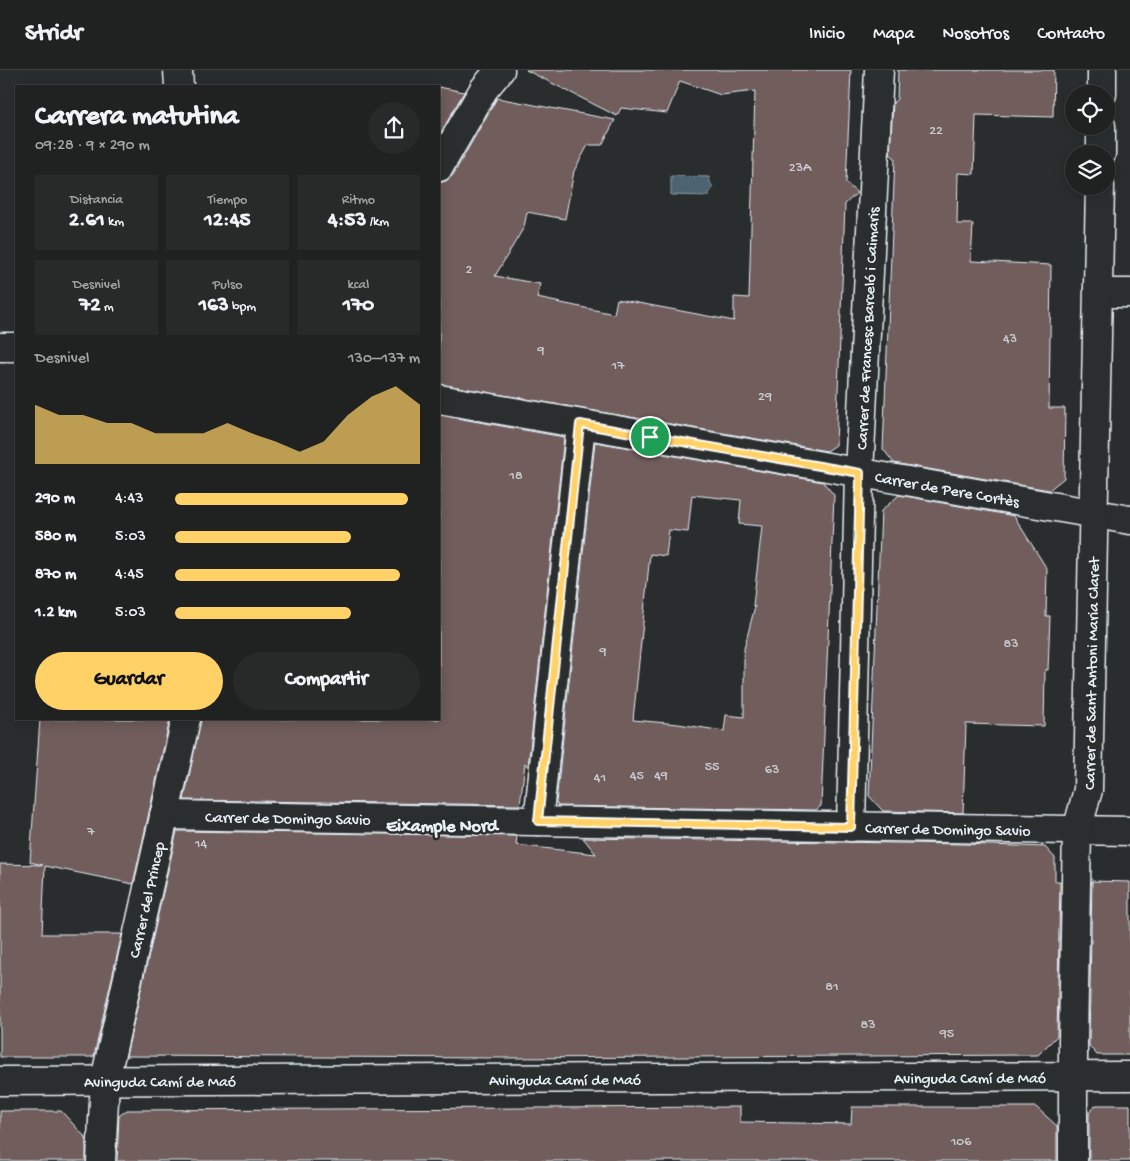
<!DOCTYPE html>
<html lang="es">
<meta charset="utf-8">
<style>
body{margin:0;font-family:"Gochi Hand",sans-serif;background:#282a2a;color:#f1f3f6;height:100vh;display:flex;flex-direction:column;font-size:19px;white-space:nowrap}
*{box-sizing:border-box;margin:0}
p{font-size:16px;color:#a2a4a5}
.icon{flex:none;width:28px;height:28px;fill:none;stroke:currentColor;stroke-width:2;stroke-linecap:round;stroke-linejoin:round}
.map{position:relative;flex:1;overflow:hidden}
.sheet{position:absolute;left:15px;top:15px;width:425px;height:635px;display:flex;flex-direction:column;background:#202222;border-radius:0px;box-shadow:0 2px 12px #0003,0 0 0 1px #3d3f40}
.sheet>*{flex:none}
.tools{position:absolute;left:1065px;top:15px;display:grid;gap:10px}
.tools a{display:grid;place-items:center;width:50px;height:50px;border-radius:50%;background:#202222;box-shadow:0 2px 12px #0003,0 0 0 1px #3d3f40;font-size:25px}
.pin{position:absolute;display:grid;place-items:center;width:42px;height:42px;color:#fff;margin:-21px;border:2px solid #fff;border-radius:50%;box-shadow:0 1px 5px #0007}
.round{display:grid;place-items:center;flex:none;width:52px;height:52px;border-radius:26px;background:#282a2a}
.overview{display:flex;align-items:center;justify-content:space-between;height:85px;padding:0 20px}
h1{font-size:28px;font-weight:800;line-height:38px}
.stats{display:grid;grid-template-columns:repeat(3,1fr);gap:8px;height:85px;padding:5px 20px}
.stats div{display:grid;align-content:center;border-radius:0px;background:#282a2a;text-align:center}
.stats b{font-size:21px;font-weight:800}
.stats small{font-size:14px;font-weight:400}
.stats p{font-size:14px}
.chart{height:140px;padding:10px 20px}
.chart p{display:flex;justify-content:space-between}
.chart svg{width:100%;height:90px;margin-top:5px;fill:#ffd166;opacity:.7}
.cta{display:flex;gap:10px;margin-top:auto;padding:10px 20px}
.cta a{flex:1;height:58px;border-radius:30px;background:#ffd166;color:#111;font-size:20px;font-weight:800;line-height:58px;text-align:center}
.cta a+a{background:#282a2a;color:#f1f3f6}
ul{padding:0 20px;list-style:none;font-size:16px}
li{display:grid;grid-template-columns:80px 60px 1fr;align-items:center;height:38px}
li i{height:12px;border-radius:6px;background:#ffd166}
header{display:flex;align-items:center;gap:30px;box-sizing:border-box;height:70px;padding:0 25px;background:#202222;border-bottom:1px solid #3d3f40}
header strong{font-size:24px}
nav{display:flex;gap:28px;margin-inline-start:auto;font-size:18px}
.map>svg:first-child{display:block}
.water{fill:#4d6471;stroke:#8b9ca7}
.building{fill:#705d5c;stroke:#e8f1f8;fill-rule:evenodd}
.lines{fill:none;stroke-linecap:round;stroke-linejoin:round}
.minor-casing{stroke:#e8f1f8;stroke-width:31}
.minor{stroke:#2a2d2e;stroke-width:28}
.route-casing{stroke:#fff;stroke-width:10}
.route{stroke:#ffd166;stroke-width:6}
.labels{text-anchor:middle;stroke-width:5;stroke-linejoin:round;paint-order:stroke}
.number-label{font-size:14px;fill:#caccd1}
.street-label{font-size:16px;fill:#e8f1f8;stroke:#2a2d2e}
.neighbourhood-label{font-size:18px;font-weight:bold;fill:#e8f1f8;stroke:#2a2d2e}
</style>
<header>
<strong>Stridr</strong>
<nav><a>Inicio</a><a>Mapa</a><a>Nosotros</a><a>Contacto</a></nav>
</header>
<div class="map">
<svg width="1130" height="1091" viewBox="0 0 1130 1091">
<rect width="100%" height="100%" fill="#2a2d2e"/>
<filter id="ink" filterUnits="userSpaceOnUse"><feTurbulence type="fractalNoise" baseFrequency=".02" numOctaves="2"/><feDisplacementMap in="SourceGraphic" scale="10" xChannelSelector="R" yChannelSelector="G"/><feConvolveMatrix kernelMatrix="1 2 1 2 8 2 1 2 1" color-interpolation-filters="sRGB"/></filter>
<g filter="url(#ink)">
<path class="water" d="M671 106 709 107C709 114 716 117 709 123V126L671 125Z"/>
<path class="building" d="M526 0H851L846 113 857 123 845 134 836 375 827 381 439 314V113L446 111 453 105 497 28 615 50 602 75H588L574 101 565 149 527 142 524 157 495 206 540 214 537 228 614 244 617 229 734 251V227L749 228 755 21 721 25 680 11 667 43 621 38 617 46Z
M898 0H1054L1053 47 976 45 974 104 958 103 957 154H973L971 191 1051 195 1049 338H1065L1064 408 1049 420 894 393 883 379 895 88 890 84 893 33 897 29Z
M439 17 464 22 439 66Z
M439 345 564 367 528 697 525 693 520 735 184 730 201 649H439Z
M595 372 823 412 834 425 821 736 816 740 558 736 556 733ZM692 425 741 430 739 454 762 456 753 536H755L744 579V647L726 645 724 661 678 654 633 650 650 484 666 486 669 460 688 462Z
M899 425 1014 446 1047 499 1046 546H1050L1048 600H1045L1044 656 966 654 963 743 883 741 869 726 881 441Z
M40 649H170L133 814 45 796 42 864H122L94 986 92 987H0V794L43 795 30 792Z
M177 761 517 766 516 775 596 784 583 768 962 774 1045 777 1055 788V811H1060L1057 966 1038 985 503 988 126 986Z
M1092 811 1130 812V985H1097L1089 976Z
M1096 1035H1130V1091H1089V1043Z
M740 1037V1052L851 1054 852 1037H1036L1057 1056V1091H117L119 1046 127 1040Z
M0 1041H61L86 1068V1091H0Z"/>
<g class="lines">
<defs>
<g id="minor">
<path d="M178 0 179 16"/>
<path d="M1102 24V0"/>
<path d="M1101 84V56"/>
<path d="M439 97 484 19 500 0"/>
<path d="M1099 223H1130"/>
<path d="M0 277H16"/>
<path id="s1" d="M439 329 1130 450"/>
<path id="s2" d="M164 745 1130 761"/>
<path d="M538 751 581 355"/>
<path id="s3" d="M851 757 859 403 879 0"/>
<path id="s4" d="M0 1011 1130 1006"/>
<path id="s5" d="M101 1091 105 1010 186 649"/>
<path id="s6" d="M1073 1091V971L1077 760 1088 720 1100 116"/>
</g>
</defs>
<use href="#minor" class="minor-casing"/>
<use href="#minor" class="minor"/>
</g>
</g>
<g class="lines" filter="url(#ink)">
<defs>
<path id="route" d="M580 354 860 403 851 757 538 751Z"/>
</defs>
<use href="#route" class="route-casing"/>
<use href="#route" class="route"/>
</g>
<g class="labels">
<g class="number-label">
<text x="936" y="64">22</text>
<text x="800" y="101">23A</text>
<text x="469" y="203">2</text>
<text x="1010" y="272">43</text>
<text x="541" y="284">9</text>
<text x="618" y="299">17</text>
<text x="765" y="330">29</text>
<text x="516" y="409">18</text>
<text x="1011" y="577">83</text>
<text x="603" y="585">9</text>
<text x="712" y="700">55</text>
<text x="772" y="703">63</text>
<text x="637" y="709">45</text>
<text x="661" y="709">49</text>
<text x="600" y="711">41</text>
<text x="91" y="765">7</text>
<text x="201" y="777">14</text>
<text x="832" y="920">81</text>
<text x="868" y="958">83</text>
<text x="947" y="967">95</text>
<text x="961" y="1075">106</text>
</g>
<g class="street-label">
<text dy="6" stroke="none"><textPath href="#s3" startOffset="499">Carrer de Francesc Barceló i Caimaris</textPath></text>
<text dy="6" stroke="none"><textPath href="#s1" startOffset="516">Carrer de Pere Cortès</textPath></text>
<text dy="6" stroke="none"><textPath href="#s6" startOffset="489">Carrer de Sant Antoni Maria Claret</textPath></text>
<text dy="6" stroke="none"><textPath href="#s2" startOffset="124">Carrer de Domingo Savio</textPath></text>
<text dy="6" stroke="none"><textPath href="#s2" startOffset="784">Carrer de Domingo Savio</textPath></text>
<text dy="6" stroke="none"><textPath href="#s5" startOffset="266">Carrer del Princep</textPath></text>
<text dy="6" stroke="none"><textPath href="#s4" startOffset="970">Avinguda Camí de Maó</textPath></text>
<text dy="6" stroke="none"><textPath href="#s4" startOffset="565">Avinguda Camí de Maó</textPath></text>
<text dy="6" stroke="none"><textPath href="#s4" startOffset="160">Avinguda Camí de Maó</textPath></text>
</g>
<g class="neighbourhood-label">
<text x="442" y="761">Eixample Nord</text>
</g>
</g>
</svg>
<div class="tools">
<a><svg class="icon" aria-label="locate" viewBox="0 0 24 24"><circle cx="12" cy="12" r="6"/><path d="M12 2v4M12 18v4M2 12h4M18 12h4"/></svg></a>
<a><svg class="icon" aria-label="layers" viewBox="0 0 24 24"><path d="M12 4l9 5-9 5-9-5zM3 14l9 5 9-5"/></svg></a>
</div>
<div class="pin" style="left:650px;top:367px;background:#1e9e55"><svg class="icon" aria-label="arrive" viewBox="0 0 24 24"><path d="M6 21V4h12l-3 4 3 4H6"/></svg></div>
<section class="sheet">
<div class="overview"><div><h1>Carrera matutina</h1><p>09:28 · 9 × 290 m</p></div><a class="round"><svg class="icon" aria-label="share" viewBox="0 0 24 24"><path d="M12 15V3M7 8l5-5 5 5M5 13v7h14v-7"/></svg></a></div>
<div class="stats">
<div><p>Distancia</p><b>2.61<small> km</small></b></div>
<div><p>Tiempo</p><b>12:45</b></div>
<div><p>Ritmo</p><b>4:53<small> /km</small></b></div>
</div>
<div class="stats">
<div><p>Desnivel</p><b>72<small> m</small></b></div>
<div><p>Pulso</p><b>163<small> bpm</small></b></div>
<div><p>kcal</p><b>170</b></div>
</div>
<div class="chart"><p><span>Desnivel</span>130–137 m</p>
<svg viewBox="0 0 160 44" preserveAspectRatio="none"><path d="M0 44V15L10 20L20 20L30 24L40 24L50 29L60 29L70 29L80 24L90 29L100 33L110 38L120 33L130 20L140 11L150 6L160 15V44z"/></svg>
</div>
<ul>
<li><b>290 m</b>4:43<i style="width:95%"></i></li>
<li><b>580 m</b>5:03<i style="width:72%"></i></li>
<li><b>870 m</b>4:45<i style="width:92%"></i></li>
<li><b>1.2 km</b>5:03<i style="width:72%"></i></li>
</ul>
<div class="cta"><a>Guardar</a><a>Compartir</a></div>
</section>
</div>
